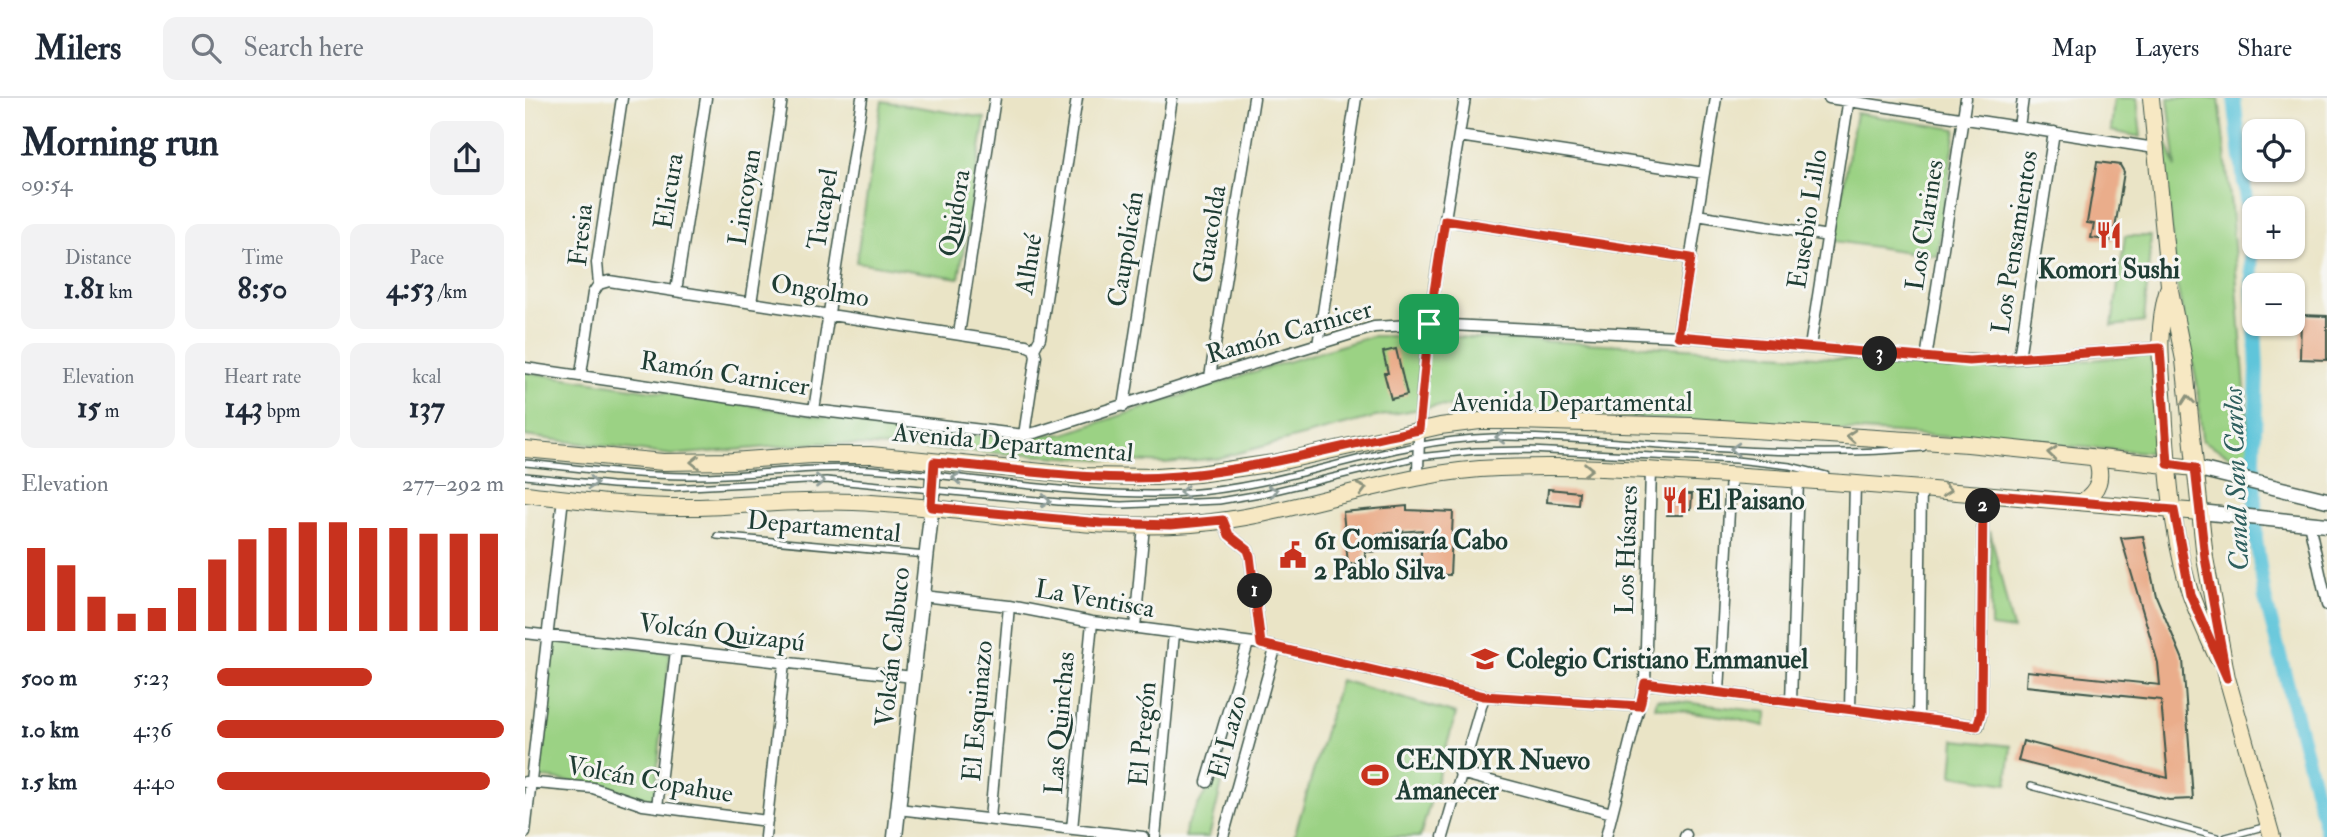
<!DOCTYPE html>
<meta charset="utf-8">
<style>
body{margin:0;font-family:"IM FELL Double Pica",serif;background:#f2f2f3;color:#1f2937;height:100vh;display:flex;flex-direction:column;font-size:26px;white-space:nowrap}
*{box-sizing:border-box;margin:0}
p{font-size:23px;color:#747a83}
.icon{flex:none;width:38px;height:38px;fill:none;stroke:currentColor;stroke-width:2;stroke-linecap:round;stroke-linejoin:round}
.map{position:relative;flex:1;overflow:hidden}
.sheet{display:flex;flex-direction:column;background:#fff;width:525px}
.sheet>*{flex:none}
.tools{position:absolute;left:1717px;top:21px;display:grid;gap:14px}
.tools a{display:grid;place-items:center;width:63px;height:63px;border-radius:14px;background:#fff;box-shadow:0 2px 5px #0004;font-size:35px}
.pin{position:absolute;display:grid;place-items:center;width:60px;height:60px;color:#fff;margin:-30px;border-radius:14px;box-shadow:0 4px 10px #0006}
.km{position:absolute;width:35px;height:35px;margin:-18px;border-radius:50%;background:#222;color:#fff;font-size:19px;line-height:35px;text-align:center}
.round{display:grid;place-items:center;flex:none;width:74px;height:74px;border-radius:14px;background:#f2f2f3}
.head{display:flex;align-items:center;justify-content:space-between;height:119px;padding:0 21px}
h1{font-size:38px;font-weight:800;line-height:52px}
.figures{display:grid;grid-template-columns:repeat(3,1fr);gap:10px;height:119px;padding:7px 21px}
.figures div{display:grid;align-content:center;border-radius:14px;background:#f2f2f3;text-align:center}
.figures b{font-size:30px;font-weight:800}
.figures small{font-size:19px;font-weight:400}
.figures p{font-size:19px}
.chart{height:196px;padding:14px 21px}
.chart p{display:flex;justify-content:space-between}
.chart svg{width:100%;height:126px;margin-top:7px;stroke:#c8321e;stroke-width:6}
ul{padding:0 21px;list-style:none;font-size:23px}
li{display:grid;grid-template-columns:112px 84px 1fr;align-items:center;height:52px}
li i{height:18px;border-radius:9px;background:#c8321e}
header{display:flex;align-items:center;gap:42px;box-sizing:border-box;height:98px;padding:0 35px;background:#fff;border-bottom:2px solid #e0e1e3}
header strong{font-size:33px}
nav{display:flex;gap:38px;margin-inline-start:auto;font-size:24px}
.search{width:490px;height:63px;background:#f2f2f3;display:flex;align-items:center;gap:18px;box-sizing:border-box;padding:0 24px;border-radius:14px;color:#747a83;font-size:26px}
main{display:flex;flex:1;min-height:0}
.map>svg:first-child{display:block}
.green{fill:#9bd284;stroke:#5d885c;stroke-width:2}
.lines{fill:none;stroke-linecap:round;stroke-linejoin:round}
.canal{stroke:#5ec5da;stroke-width:14}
.building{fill:#eaad8b}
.service-casing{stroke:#3d564a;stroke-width:8}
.minor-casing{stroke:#3d564a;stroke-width:13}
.tertiary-casing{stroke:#3d564a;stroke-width:17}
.secondary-casing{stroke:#3d564a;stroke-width:18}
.service{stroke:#fff;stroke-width:5}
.minor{stroke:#fff;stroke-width:10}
.tertiary{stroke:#fff;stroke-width:14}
.secondary{stroke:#f7e8c3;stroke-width:16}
.oneway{stroke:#8b927c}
.oneway2{stroke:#8f9e9a}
.route-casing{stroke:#fff;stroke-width:14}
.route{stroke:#c8321e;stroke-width:9}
.labels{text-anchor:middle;stroke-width:6;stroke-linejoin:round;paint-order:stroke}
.street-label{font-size:26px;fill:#1f3d34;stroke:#f6f6f2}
.poi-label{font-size:26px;font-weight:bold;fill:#1f3d34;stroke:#f6f6f2;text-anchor:start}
.water-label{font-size:28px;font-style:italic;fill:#2f5f5e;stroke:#f6f6f2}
</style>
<header>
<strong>Milers</strong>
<div class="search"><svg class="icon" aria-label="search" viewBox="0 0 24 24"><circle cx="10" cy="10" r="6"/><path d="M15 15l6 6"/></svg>Search here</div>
<nav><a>Map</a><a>Layers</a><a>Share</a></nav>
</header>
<main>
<section class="sheet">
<div class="head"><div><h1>Morning run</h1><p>09:54</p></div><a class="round"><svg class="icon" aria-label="share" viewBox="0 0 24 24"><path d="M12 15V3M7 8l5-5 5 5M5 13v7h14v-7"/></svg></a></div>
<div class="figures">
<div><p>Distance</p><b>1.81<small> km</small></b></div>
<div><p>Time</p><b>8:50</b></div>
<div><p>Pace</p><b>4:53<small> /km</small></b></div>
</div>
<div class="figures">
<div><p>Elevation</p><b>15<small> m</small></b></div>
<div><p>Heart rate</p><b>143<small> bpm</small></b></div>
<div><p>kcal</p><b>137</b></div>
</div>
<div class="chart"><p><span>Elevation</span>277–292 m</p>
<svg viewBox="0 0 160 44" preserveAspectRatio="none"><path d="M5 44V15M15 44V21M25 44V32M35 44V38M45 44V36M55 44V29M65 44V19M75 44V12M85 44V8M95 44V6M105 44V6M115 44V8M125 44V8M135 44V10M145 44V10M155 44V10"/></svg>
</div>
<ul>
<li><b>500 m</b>5:23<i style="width:54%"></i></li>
<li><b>1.0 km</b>4:36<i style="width:100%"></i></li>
<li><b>1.5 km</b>4:40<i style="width:95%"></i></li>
</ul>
</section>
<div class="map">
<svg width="1802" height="739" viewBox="0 0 1802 739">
<rect width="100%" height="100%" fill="#f6f6f2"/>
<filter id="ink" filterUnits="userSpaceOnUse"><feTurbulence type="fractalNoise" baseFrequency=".0143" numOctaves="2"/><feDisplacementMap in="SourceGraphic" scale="14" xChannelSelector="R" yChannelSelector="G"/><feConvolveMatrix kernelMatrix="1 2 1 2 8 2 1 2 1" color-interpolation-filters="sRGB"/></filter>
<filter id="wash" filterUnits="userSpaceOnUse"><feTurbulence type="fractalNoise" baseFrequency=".00686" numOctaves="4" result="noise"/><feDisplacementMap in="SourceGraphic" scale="28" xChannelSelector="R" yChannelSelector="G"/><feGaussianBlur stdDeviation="1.57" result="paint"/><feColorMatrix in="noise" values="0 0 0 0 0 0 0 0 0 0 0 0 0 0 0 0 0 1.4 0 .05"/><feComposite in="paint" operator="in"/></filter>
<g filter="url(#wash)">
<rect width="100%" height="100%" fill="#eae4c6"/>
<path class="green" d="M1589 0H1612L1616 39 1586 33Z
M1643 0H1694L1706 109 1726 370 1677 342 1672 286 1650 178 1638 35 1651 70Z
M357 3 460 20 434 180 331 164Z
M1331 15 1431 31 1412 158 1309 143Z
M1600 138H1626L1619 224 1587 228Z
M848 238H911L1161 250 1405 267 1485 270 1626 256 1632 355 1370 335 912 308 850 319 694 360 640 365 295 345 147 357 0 338V274L296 318 455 338 539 336 738 271Z
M1465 432 1488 532 1466 529Z
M27 540 145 555 129 703 73 687 11 679Z
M815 582 931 616 895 739H769Z
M1132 601 1242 614 1239 628 1202 619 1130 609Z
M1430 642 1486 648 1482 686 1427 677Z
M687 683 697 685 684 739H660L661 728Z"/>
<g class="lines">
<path class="canal" d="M1709 0 1723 119 1729 205
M1730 226 1732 272 1729 360 1731 442 1740 500 1802 736"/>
</g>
<g id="blocks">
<path class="building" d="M1572 64 1595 67 1599 74 1588 143 1566 140 1569 126 1562 125Z
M1776 217 1802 218V262L1775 261Z
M871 251 882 297 866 301 859 275H863L858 254Z
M1023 391 1054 394 1053 407 1022 404Z
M1143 396H1167L1166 411H1158V417H1142Z
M882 408V412L928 414 925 477 895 476 897 432 853 436 855 453 840 454V465L823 466 818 414Z
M1618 438 1631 498 1658 562 1668 701 1644 702 1493 663 1498 643 1643 680 1636 602 1501 588 1502 573 1635 587 1633 565 1596 440Z"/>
</g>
</g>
<g filter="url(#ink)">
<use href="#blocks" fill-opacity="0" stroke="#3d564a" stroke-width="2"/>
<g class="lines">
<defs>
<path id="service" d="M0 365C54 370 108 378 162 378 223 379 284 367 345 371 451 378 556 401 662 395 766 388 863 342 968 339 1015 338 1062 342 1109 345 1205 352 1302 359 1398 350
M0 378 87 387 145 390 301 382 534 404 597 407 694 403 741 395 893 359 951 353 1004 352 1211 362 1265 368 1301 377
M192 438 401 457
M1506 688 1692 739
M1701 739 1742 728"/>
<path id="minor" d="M1304 0 1630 50
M1494 29 1498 0
M934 38 1179 75
M1172 117 1303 138
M920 122 1166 160
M74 186 84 183 501 247 509 251
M151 193 181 0
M226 205 257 0
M434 236 470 0
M1153 238 1191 0
M793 247 831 0
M1285 249 1324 0
M1494 260 1529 34
M1401 261 1441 0
M0 270 289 312 499 337 513 334 685 279 849 229 904 226 1153 238 1423 262H1469L1635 250
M56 276 68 195 74 186 72 165 97 0
M685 279 729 0
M599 308 647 0
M289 312 337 0
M499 337 511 258 509 251 515 240 552 0
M893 379C894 251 920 126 940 0
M698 422 704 437 723 452 725 458 736 546
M1784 425 1802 507
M397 498 484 508 567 524 736 546 959 598 1115 608
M610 530 619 427
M0 535 388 579
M1120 585 1453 628 1456 615 1458 396
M1194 594 1206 377
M1266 604 1273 381
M1325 611 1330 384
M1393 620 1396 389
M935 675 1087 715
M0 684 68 690 118 707 242 723
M682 684 723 545
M132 709 151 552
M373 711 618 739
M465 721 484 508
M547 731 567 524
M0 735 38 400
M240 739 259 565
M630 739 649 536
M698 739 750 551
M918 739 959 598
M1081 739 1120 585 1126 372
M1160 739 1161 737"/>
<path id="tertiary" d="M1670 370 1802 402
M1675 414 1802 427
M370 739 405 426 409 364"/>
<path id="secondary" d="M1626 0 1644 187 1659 262 1680 460 1702 580 1747 739
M1643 191C1631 230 1636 268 1639 308 1642 366 1646 428 1662 484 1669 510 1681 534 1692 559
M0 351 138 364 207 363 286 357H346L558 378 631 379 673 376 749 365 915 328 955 323H988L1166 328 1443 346 1670 370
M0 396C56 402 112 410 169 409 222 408 276 401 329 404 441 409 554 434 667 426 771 418 869 373 974 370 1050 367 1126 372 1202 377 1360 386 1517 402 1675 414
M1557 404C1574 392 1578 380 1571 360"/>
</defs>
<use href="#service" class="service-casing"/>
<use href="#minor" class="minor-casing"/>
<use href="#tertiary" class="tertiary-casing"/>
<use href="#secondary" class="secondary-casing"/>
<use href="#service" class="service"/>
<use href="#minor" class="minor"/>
<use href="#tertiary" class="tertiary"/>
<use href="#secondary" class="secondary"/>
</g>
<defs><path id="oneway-chevron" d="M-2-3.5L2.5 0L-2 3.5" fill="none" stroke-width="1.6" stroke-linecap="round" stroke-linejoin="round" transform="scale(1.75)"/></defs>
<g class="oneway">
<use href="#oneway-chevron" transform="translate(1663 302) rotate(-96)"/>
<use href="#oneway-chevron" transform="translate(1326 338) rotate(-176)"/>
<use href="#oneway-chevron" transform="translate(1527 355) rotate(-174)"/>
<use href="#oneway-chevron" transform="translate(170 364) rotate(180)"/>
<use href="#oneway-chevron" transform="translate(1063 371) rotate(1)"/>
<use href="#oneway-chevron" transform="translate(837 391) rotate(-14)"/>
<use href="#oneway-chevron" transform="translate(1422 392) rotate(6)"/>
</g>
<g class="oneway2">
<use href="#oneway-chevron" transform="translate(975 339) rotate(179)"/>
<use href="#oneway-chevron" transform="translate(1210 351) rotate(-177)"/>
<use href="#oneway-chevron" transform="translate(432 380) rotate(-175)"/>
<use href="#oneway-chevron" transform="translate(295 383)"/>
<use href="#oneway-chevron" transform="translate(68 385) rotate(6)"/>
<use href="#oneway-chevron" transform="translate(748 393) rotate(-12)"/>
<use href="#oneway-chevron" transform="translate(659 394) rotate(177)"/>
<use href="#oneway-chevron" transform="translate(521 403) rotate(6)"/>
</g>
</g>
<g class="lines" filter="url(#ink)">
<defs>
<path id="route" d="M920 122 1166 160 1153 238 1444 263 1635 250 1643 366 1670 370 1680 460 1702 580 1665 496 1649 412 1458 396 1456 615 1452 628 1120 585 1115 608 959 598 736 546 725 458 723 452 704 437 698 422 646 427 575 425 406 409 409 364C490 371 572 385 653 378 735 371 813 348 894 332L904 226Z"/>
</defs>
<use href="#route" class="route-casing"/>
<use href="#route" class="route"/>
</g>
<defs>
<symbol id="restaurant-bare" viewBox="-9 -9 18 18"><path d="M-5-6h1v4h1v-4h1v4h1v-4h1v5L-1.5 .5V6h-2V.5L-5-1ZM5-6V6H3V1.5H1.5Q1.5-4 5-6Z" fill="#c8321e" stroke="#f6f6f2" stroke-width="2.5" paint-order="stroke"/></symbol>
<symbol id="civic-bare" viewBox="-9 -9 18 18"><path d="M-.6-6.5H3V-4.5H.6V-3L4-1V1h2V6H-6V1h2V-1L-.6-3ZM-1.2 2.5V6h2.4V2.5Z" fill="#c8321e" stroke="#f6f6f2" stroke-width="2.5" paint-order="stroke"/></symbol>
<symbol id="school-bare" viewBox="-9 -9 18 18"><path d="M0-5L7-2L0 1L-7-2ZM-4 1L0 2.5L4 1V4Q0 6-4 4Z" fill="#c8321e" stroke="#f6f6f2" stroke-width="2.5" paint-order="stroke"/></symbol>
<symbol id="stadium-bare" viewBox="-9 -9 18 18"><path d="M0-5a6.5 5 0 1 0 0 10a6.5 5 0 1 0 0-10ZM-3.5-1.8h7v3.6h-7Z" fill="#c8321e" stroke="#f6f6f2" stroke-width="2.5" paint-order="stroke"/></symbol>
</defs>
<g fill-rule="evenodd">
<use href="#restaurant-bare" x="1565" y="118" width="38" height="38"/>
<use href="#restaurant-bare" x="1131" y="383" width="38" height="38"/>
<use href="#civic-bare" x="749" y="438" width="38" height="38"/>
<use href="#school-bare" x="941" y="542" width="38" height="38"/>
<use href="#stadium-bare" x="831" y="658" width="38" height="38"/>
</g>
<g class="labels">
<g class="street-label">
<text transform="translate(143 93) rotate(-81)" y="9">Elicura</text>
<text transform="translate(219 99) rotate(-81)" y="9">Lincoyan</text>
<text transform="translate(297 111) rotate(-81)" y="9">Tucapel</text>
<text transform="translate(429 115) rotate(-81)" y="9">Quidora</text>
<text transform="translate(1282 121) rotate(-81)" y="9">Eusebio Lillo</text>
<text transform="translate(1399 127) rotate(-81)" y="9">Los Clarines</text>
<text transform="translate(684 136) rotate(-81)" y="9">Guacolda</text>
<text transform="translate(55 137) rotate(-84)" y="9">Fresia</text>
<text transform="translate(1489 144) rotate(-81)" y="9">Los Pensamientos</text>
<text transform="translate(600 151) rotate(-81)" y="9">Caupolicán</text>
<text transform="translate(503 166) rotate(-81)" y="9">Alhué</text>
<text transform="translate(295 192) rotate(9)" y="9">Ongolmo</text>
<text transform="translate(764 233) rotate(-16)" y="9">Ramón Carnicer</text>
<text transform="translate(200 275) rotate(9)" y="9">Ramón Carnicer</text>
<text x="1047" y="313">Avenida Departamental</text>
<text transform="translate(488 344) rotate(5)" y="9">Avenida Departamental</text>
<text transform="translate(299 428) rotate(5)" y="9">Departamental</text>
<text transform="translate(1101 452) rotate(-88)" y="9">Los Húsares</text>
<text transform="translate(570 500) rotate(10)" y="9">La Ventisca</text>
<text transform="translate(197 534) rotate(7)" y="9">Volcán Quizapú</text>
<text transform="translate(367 549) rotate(-84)" y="9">Volcán Calbuco</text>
<text transform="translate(452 613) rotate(-85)" y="9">El Esquinazo</text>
<text transform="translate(534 625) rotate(-85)" y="9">Las Quinchas</text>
<text transform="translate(617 636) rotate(-85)" y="9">El Pregón</text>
<text transform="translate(702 639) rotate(-75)" y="9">El Lazo</text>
<text transform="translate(125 681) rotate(10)" y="9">Volcán Copahue</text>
</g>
<g class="poi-label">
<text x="1584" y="180" text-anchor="middle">Komori Sushi</text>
<text x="1171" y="411">El Paisano</text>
<text x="789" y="451">61 Comisaría Cabo<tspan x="789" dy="30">2 Pablo Silva</tspan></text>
<text x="981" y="570">Colegio Cristiano Emmanuel</text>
<text x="871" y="671">CENDYR Nuevo<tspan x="871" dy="30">Amanecer</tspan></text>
</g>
<g class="water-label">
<text transform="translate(1710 381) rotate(-92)" y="10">Canal San Carlos</text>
</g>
</g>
</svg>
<div class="tools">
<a><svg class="icon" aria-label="locate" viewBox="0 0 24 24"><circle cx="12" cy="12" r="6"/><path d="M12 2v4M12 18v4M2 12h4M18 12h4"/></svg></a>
<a>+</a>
<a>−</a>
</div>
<div class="pin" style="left:904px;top:226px;background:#1e9e55"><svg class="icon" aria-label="arrive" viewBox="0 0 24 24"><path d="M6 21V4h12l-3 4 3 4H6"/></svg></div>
<b class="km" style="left:730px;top:493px">1</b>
<b class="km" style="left:1458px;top:408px">2</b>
<b class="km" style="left:1355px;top:256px">3</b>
</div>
</main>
